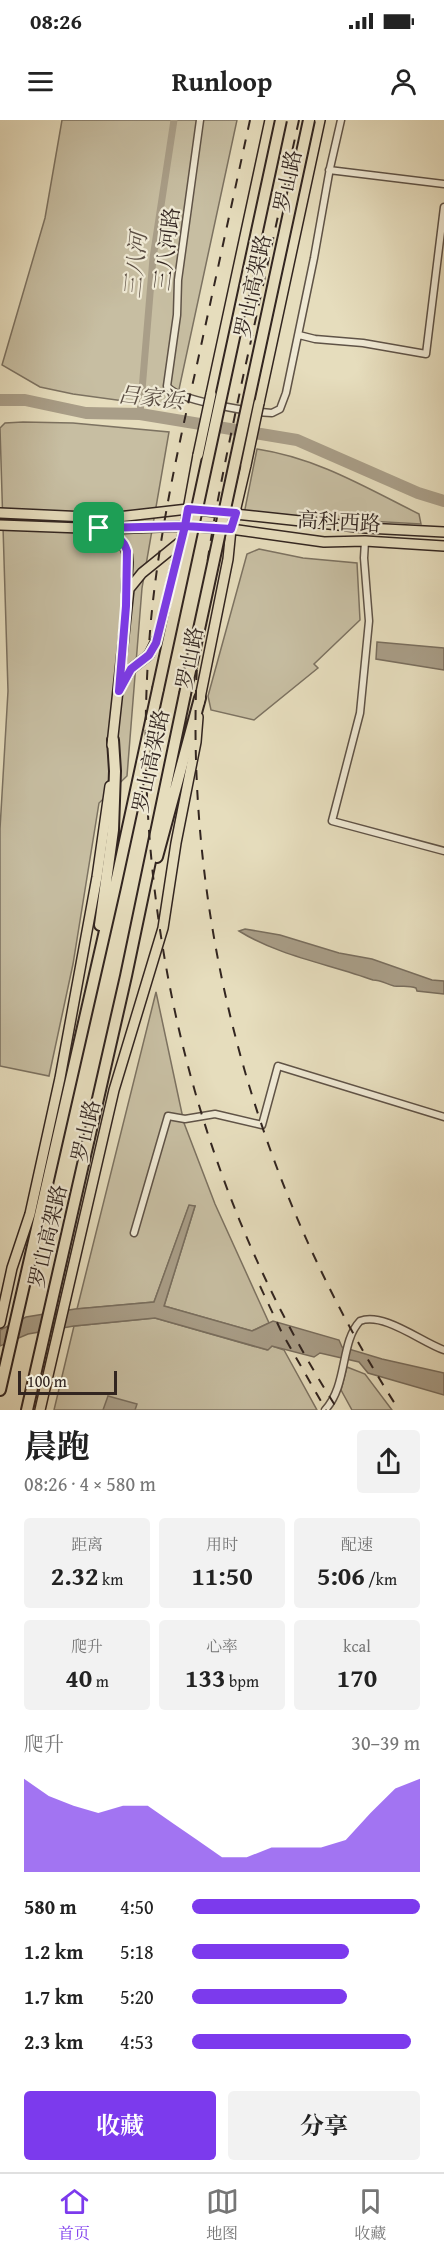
<!DOCTYPE html>
<html lang="zh">
<meta charset="utf-8">
<style>
body{margin:0;font-family:"Gentium Book Plus","Noto Serif SC",serif;background:#f2f2f2;color:#222;height:100vh;display:flex;flex-direction:column;font-size:22px;white-space:nowrap}
*{box-sizing:border-box;margin:0}
p{font-size:20px;color:#767676}
.icon{flex:none;width:33px;height:33px;fill:none;stroke:currentColor;stroke-width:2;stroke-linecap:round;stroke-linejoin:round}
.map{position:relative;height:1290px;overflow:hidden}
.sheet{display:flex;flex-direction:column;background:#fff;flex:1}
.sheet>*{flex:none}
.scale{position:absolute;left:18px;bottom:15px;width:99px;box-sizing:border-box;padding-left:6px;border:3px solid #322520;border-top:0;font-size:16px;line-height:21px;white-space:nowrap;color:#322520;-webkit-text-stroke:4px #efe9d4;paint-order:stroke}
.pin{position:absolute;display:grid;place-items:center;width:51px;height:51px;color:#fff;margin:-26px;border-radius:12px;box-shadow:0 3px 9px #0006}
.round{display:grid;place-items:center;flex:none;width:63px;height:63px;border-radius:6px;background:#f2f2f2}
.overview{display:flex;align-items:center;justify-content:space-between;height:102px;padding:0 24px}
h1{font-size:33px;font-weight:700;line-height:45px}
.figures{display:grid;grid-template-columns:repeat(3,1fr);gap:9px;height:102px;padding:6px 24px}
.figures div{display:grid;align-content:center;border-radius:6px;background:#f2f2f2;text-align:center}
.figures b{font-size:26px;font-weight:700}
.figures small{font-size:16px;font-weight:400}
.figures p{font-size:16px}
.chart{height:168px;padding:12px 24px}
.chart p{display:flex;justify-content:space-between}
.chart svg{width:100%;height:108px;margin-top:6px;fill:#7c3aed;opacity:.7}
.button{display:flex;gap:12px;margin-top:auto;padding:12px 24px}
.button a{flex:1;height:69px;border-radius:6px;background:#7c3aed;color:#fff;font-size:24px;font-weight:700;line-height:69px;text-align:center}
.button a+a{background:#f2f2f2;color:#222}
ul{padding:0 24px;list-style:none;font-size:20px}
li{display:grid;grid-template-columns:96px 72px 1fr;align-items:center;height:45px}
li i{height:15px;border-radius:8px;background:#7c3aed}
.status{display:flex;justify-content:space-between;align-items:center;height:42px;padding:0 30px;background:#fff;direction:ltr}
.status svg{height:16px;fill:currentColor}
header{display:flex;justify-content:space-between;align-items:center;height:78px;padding:0 24px;background:#fff;font-size:27px;font-weight:700}
.tabs{display:flex;justify-content:space-around;align-items:center;height:84px;border-top:2px solid #e0e0e0;background:#fff;font-size:16px;color:#767676}
.tabs a{display:grid;justify-items:center;gap:3px}
.tabs .current{color:#7c3aed}
.map>svg:first-child{display:block}
.green{fill:#c7bea2;stroke:#7c7261;stroke-width:1.5}
.water{fill:#a99e88;stroke:#796e5e;stroke-width:1.5}
.lines{fill:none;stroke-linecap:round;stroke-linejoin:round}
.canal{stroke:#a99e88;stroke-width:7}
.river{stroke:#a99e88;stroke-width:12}
.street-casing{stroke:#5f5347;stroke-width:9}
.primary-casing{stroke:#322520;stroke-width:12}
.highway-casing{stroke:#322520;stroke-width:14}
.street{stroke:#efe9d4;stroke-width:6}
.primary{stroke:#e6ddbd;stroke-width:9}
.highway{stroke:#e6ddbd;stroke-width:10}
.rail{stroke:#322520;stroke-width:2;stroke-dasharray:10 10;stroke-linecap:butt}
.primary-bridge-casing{stroke:#322520;stroke-width:12;stroke-linecap:butt}
.highway-bridge-casing{stroke:#322520;stroke-width:14;stroke-linecap:butt}
.primary-bridge{stroke:#e6ddbd;stroke-width:9}
.highway-bridge{stroke:#e6ddbd;stroke-width:10}
.route-casing{stroke:#fff;stroke-width:12}
.route{stroke:#7c3aed;stroke-width:8}
.labels{text-anchor:middle;stroke-width:4.5;stroke-linejoin:round;paint-order:stroke}
.street-label{font-size:21px;fill:#322520;stroke:#efe9d4}
.water-label{font-size:22px;font-style:italic;fill:#5c4f44;stroke:#efe9d4}
</style>
<div class="status"><b>08:26</b><svg viewBox="0 0 49 12"><path d="M0 12V9h3v3zM5 12V6h3v6zM10 12V3h3v9zM15 12V0h3v12zM26 1h20v11H26zM47 4h2v5h-2z"/></svg></div>
<header><svg class="icon" aria-label="menu" viewBox="0 0 24 24"><path d="M4 6h16M4 12h16M4 18h16"/></svg>Runloop<svg class="icon" aria-label="person" viewBox="0 0 24 24"><circle cx="12" cy="8" r="4"/><path d="M4 21q1-7 8-7t8 7"/></svg></header>
<div class="map">
<svg width="444" height="1290" viewBox="0 0 444 1290">
<rect width="100%" height="100%" fill="#e6ddbd"/>
<filter id="stains"><feTurbulence type="fractalNoise" baseFrequency=".00333" numOctaves="4"/><feColorMatrix values="0 0 0 0 .2 0 0 0 0 .09 0 0 0 0 .02 0 0 0 .5 -.17"/></filter>
<radialGradient id="worn" r=".72"><stop offset=".6" stop-color="#630" stop-opacity="0"/><stop offset="1" stop-color="#630" stop-opacity=".3"/></radialGradient>
<path class="green" d="M62 0H237L175 288 73 274 40 267 2 245 45 98Z
M23 302 73 303 169 312 142 468 127 656 99 683 73 844 49 956 0 946V709L8 571 0 308 5 303Z
M257 329C317 338 365 367 419 394L421 404 244 394Z
M259 429 303 438 357 443 360 500 314 544 318 548 254 600 211 590 208 576 247 434Z
M156 872 184 1003 215 1084 269 1203 252 1211 164 1186 195 1086H189L154 1182 77 1189Z
M155 1198 267 1230 272 1226 284 1230 317 1290H54L74 1206Z
M347 1247 365 1254 392 1290H352L341 1270Z"/>
<path class="water" d="M377 522 444 528V550L376 539Z
M245 809 280 815 339 833 372 839 432 860 444 861V874L417 871 416 868C408 865 402 867 394 866 386 864 381 860 373 860 329 844 279 836 239 811Z
M189 1085 195 1086 164 1186 252 1211 273 1201 339 1220 342 1227 382 1239 444 1253V1275L368 1253 359 1242 320 1233 314 1237 272 1226 268 1230 155 1198 74 1206 28 1214 0 1226V1210L26 1197 75 1189 154 1182Z
M108 1276 137 1284 135 1290H103Z"/>
<g class="lines">
<path class="canal" d="M0 278 2 280
M140 294 153 138 174 0"/>
<path class="river" d="M0 280H25L86 293 140 294 297 320 418 373 444 381"/>
<defs>
<path id="street" d="M200 0 178 160 177 195 167 266C177 281 252 292 272 293L280 289 286 273 314 138 330 48 341 0
M329 50 444 64
M299 215 315 219 363 223 426 234 444 87
M365 421 364 438 369 501 360 593 332 701 444 731
M134 1113 168 996 185 999 215 994 262 1005 278 946 444 997
M325 1290C348 1265 340 1222 360 1201 384 1192 421 1222 444 1230"/>
<path id="primary" d="M211 274 270 0
M259 283 320 0
M0 393 109 398 188 389 366 408 444 412
M0 405 108 409 185 406 231 409 324 422 365 421 444 426
M104 411C136 424 127 442 126 471
M121 566 131 549 149 535 159 515 185 406 198 335
M199 583 228 439 231 409 246 345
M112 625 129 469 142 453 179 423
M0 1203 12 1148 30 1094 60 958 97 757 110 666
M40 1290 114 970 163 808 176 723 196 622 198 597"/>
<path id="highway" d="M157 737 200 578
M100 805 113 710 115 651 113 620
M0 1270 115 767 158 569
M27 1290 126 856 185 574"/>
</defs>
<use href="#street" class="street-casing"/>
<use href="#primary" class="primary-casing"/>
<use href="#highway" class="highway-casing"/>
<use href="#street" class="street"/>
<use href="#primary" class="primary"/>
<use href="#highway" class="highway"/>
<path class="rail" d="M250 0C232 83 214 166 196 249 177 332 159 416 151 500 126 774 189 1058 338 1290
M299 0C280 86 262 171 243 257 226 338 208 419 200 502 176 777 249 1058 399 1290
M260 1166 282 1213 326 1290"/>
<defs>
<path id="primary-bridge" d="M198 335 211 274
M246 345 259 283"/>
<path id="highway-bridge" d="M158 569 281 0
M185 574 309 0"/>
</defs>
<use href="#primary-bridge" class="primary-bridge-casing"/>
<use href="#highway-bridge" class="highway-bridge-casing"/>
<use href="#primary-bridge" class="primary-bridge"/>
<use href="#highway-bridge" class="highway-bridge"/>
</g>
<g class="lines">
<defs>
<path id="route" d="M99 408C111 414 123 417 127 431L126 486 119 571 131 549 149 535 156 523 185 406 231 409 236 393 188 389 185 406 99 408"/>
</defs>
<use href="#route" class="route-casing"/>
<use href="#route" class="route"/>
</g>
<g class="labels">
<g class="street-label">
<text transform="translate(288 61) rotate(-78)" y="7">罗山路</text>
<text transform="translate(167 129) rotate(-83)" y="7">三八河路</text>
<text transform="translate(253 166) rotate(-78)" y="7">罗山高架路</text>
<text transform="translate(339 402) rotate(3)" y="7">高科西路</text>
<text transform="translate(190 538) rotate(-79)" y="7">罗山路</text>
<text transform="translate(151 641) rotate(-78)" y="7">罗山高架路</text>
<text transform="translate(86 1011) rotate(-77)" y="7">罗山路</text>
<text transform="translate(48 1116) rotate(-77)" y="7">罗山高架路</text>
</g>
<g class="water-label">
<text transform="translate(135 145) rotate(-84)" y="8">三八河</text>
<text transform="translate(151 277) rotate(6)" y="8">吕家浜</text>
</g>
</g>
<rect width="100%" height="100%" filter="url(#stains)"/>
<rect width="100%" height="100%" fill="url(#worn)"/>
</svg>
<div class="scale">100 m</div>
<div class="pin" style="left:99px;top:408px;background:#1e9e55"><svg class="icon" aria-label="arrive" viewBox="0 0 24 24"><path d="M6 21V4h12l-3 4 3 4H6"/></svg></div>
</div>
<section class="sheet">
<div class="overview"><div><h1>晨跑</h1><p>08:26 · 4 × 580 m</p></div><a class="round"><svg class="icon" aria-label="share" viewBox="0 0 24 24"><path d="M12 15V3M7 8l5-5 5 5M5 13v7h14v-7"/></svg></a></div>
<div class="figures">
<div><p>距离</p><b>2.32<small> km</small></b></div>
<div><p>用时</p><b>11:50</b></div>
<div><p>配速</p><b>5:06<small> /km</small></b></div>
</div>
<div class="figures">
<div><p>爬升</p><b>40<small> m</small></b></div>
<div><p>心率</p><b>133<small> bpm</small></b></div>
<div><p>kcal</p><b>170</b></div>
</div>
<div class="chart"><p><span>爬升</span>30–39 m</p>
<svg viewBox="0 0 160 44" preserveAspectRatio="none"><path d="M0 44V6L10 13L20 17L30 20L40 17L50 17L60 24L70 31L80 38L90 38L100 34L110 34L120 34L130 31L140 20L150 10L160 6V44z"/></svg>
</div>
<ul>
<li><b>580 m</b>4:50<i style="width:100%"></i></li>
<li><b>1.2 km</b>5:18<i style="width:69%"></i></li>
<li><b>1.7 km</b>5:20<i style="width:68%"></i></li>
<li><b>2.3 km</b>4:53<i style="width:96%"></i></li>
</ul>
<div class="button"><a>收藏</a><a>分享</a></div>
</section>
<nav class="tabs">
<a class="current"><svg class="icon" aria-label="home" viewBox="0 0 24 24"><path d="M3 11l9-7 9 7M6 9v11h12V9"/></svg>首页</a>
<a><svg class="icon" aria-label="map" viewBox="0 0 24 24"><path d="M3 6l6-2 6 2 6-2v14l-6 2-6-2-6 2zM9 4v14M15 6v14"/></svg>地图</a>
<a><svg class="icon" aria-label="saved" viewBox="0 0 24 24"><path d="M7 4h10v16l-5-4-5 4z"/></svg>收藏</a>
</nav>
